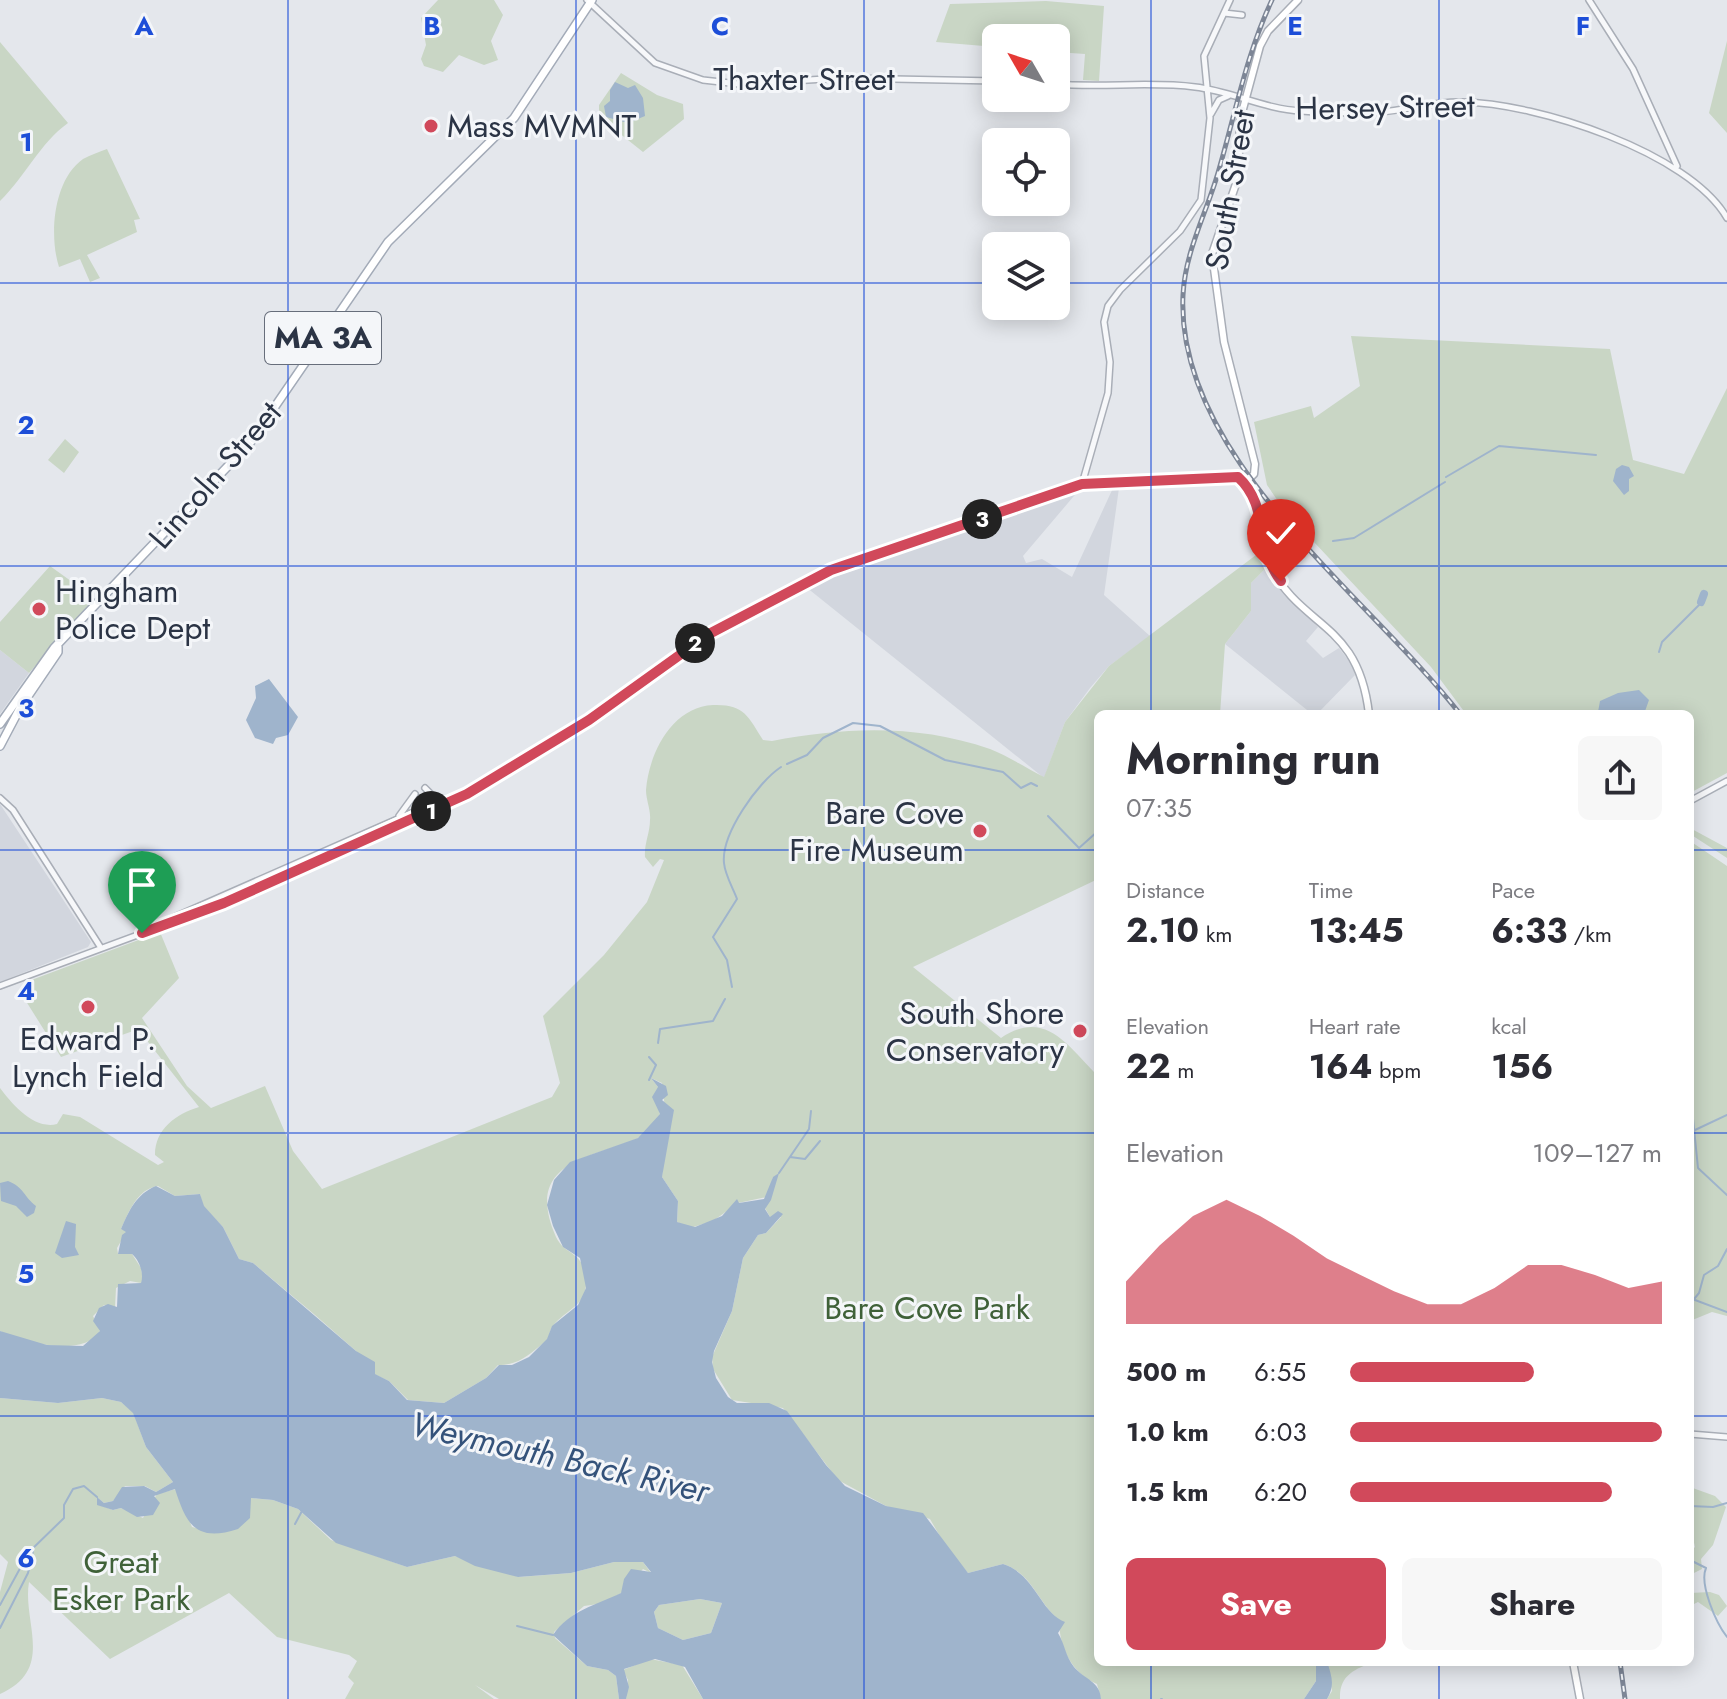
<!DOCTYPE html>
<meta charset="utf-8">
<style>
body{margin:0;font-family:Jost,sans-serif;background:#f7f7f7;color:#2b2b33;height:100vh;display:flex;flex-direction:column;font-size:30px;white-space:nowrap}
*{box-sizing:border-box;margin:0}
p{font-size:26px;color:#7c7c81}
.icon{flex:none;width:44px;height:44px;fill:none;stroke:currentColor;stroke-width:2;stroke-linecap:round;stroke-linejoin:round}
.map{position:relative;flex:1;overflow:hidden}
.panel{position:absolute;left:1094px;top:710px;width:600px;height:956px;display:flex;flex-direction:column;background:#fff;border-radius:12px;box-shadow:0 4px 20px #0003}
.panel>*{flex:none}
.needle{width:52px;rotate:309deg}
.fabs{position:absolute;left:982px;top:24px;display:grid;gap:16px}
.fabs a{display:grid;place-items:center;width:88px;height:88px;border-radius:12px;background:#fff;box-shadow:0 4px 20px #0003;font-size:40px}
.pin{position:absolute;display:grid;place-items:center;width:68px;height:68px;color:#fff;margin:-82px -34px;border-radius:50% 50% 50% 0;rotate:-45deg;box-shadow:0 0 8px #0007}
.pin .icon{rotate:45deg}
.km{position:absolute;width:40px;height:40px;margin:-20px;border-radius:50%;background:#222;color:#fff;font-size:22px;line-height:40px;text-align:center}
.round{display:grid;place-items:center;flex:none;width:84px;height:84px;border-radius:12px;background:#f7f7f7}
.summary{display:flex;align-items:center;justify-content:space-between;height:136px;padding:0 32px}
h1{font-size:44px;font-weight:700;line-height:60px}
.metrics{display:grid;grid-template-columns:repeat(3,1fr);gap:12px;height:136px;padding:8px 32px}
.metrics div{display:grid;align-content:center}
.metrics b{font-size:34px;font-weight:700}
.metrics small{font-size:22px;font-weight:400}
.metrics p{font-size:22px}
.chart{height:224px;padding:16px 32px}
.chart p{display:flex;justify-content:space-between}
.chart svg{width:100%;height:144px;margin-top:8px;fill:#d1495b;opacity:.7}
.cta{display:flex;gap:16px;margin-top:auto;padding:16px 32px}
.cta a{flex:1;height:92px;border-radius:12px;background:#d1495b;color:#fff;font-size:32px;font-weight:700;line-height:92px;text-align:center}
.cta a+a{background:#f7f7f7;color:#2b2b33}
ul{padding:0 32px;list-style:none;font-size:26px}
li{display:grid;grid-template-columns:128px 96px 1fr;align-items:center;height:60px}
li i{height:20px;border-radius:10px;background:#d1495b}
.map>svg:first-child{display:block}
.built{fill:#d2d6de}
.green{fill:#c9d6c5}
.water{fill:#9fb4cc;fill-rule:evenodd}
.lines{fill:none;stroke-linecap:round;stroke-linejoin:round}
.stream{stroke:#9fb4cc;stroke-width:2}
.river{stroke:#9fb4cc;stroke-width:8}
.tertiary-casing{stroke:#a9aeb7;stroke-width:8}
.secondary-casing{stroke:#a9aeb7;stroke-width:9}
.primary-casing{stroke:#a3abb8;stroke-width:10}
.tertiary{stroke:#f7f8fa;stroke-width:5}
.secondary{stroke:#fff;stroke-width:6}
.primary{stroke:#fff;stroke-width:7}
.rail-casing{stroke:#7d8696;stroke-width:5}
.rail{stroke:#f4f6f9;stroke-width:2;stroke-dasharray:6;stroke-linecap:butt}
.route-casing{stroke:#fff;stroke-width:16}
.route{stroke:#d1495b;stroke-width:10}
.grid{fill:none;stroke:#1d4ed8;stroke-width:2;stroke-opacity:0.55}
.poi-dot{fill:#d1495b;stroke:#f4f6f9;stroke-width:3}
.labels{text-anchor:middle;stroke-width:6;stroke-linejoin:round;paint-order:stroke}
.shield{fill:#f4f6f9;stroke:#676e7b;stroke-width:2}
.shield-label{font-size:30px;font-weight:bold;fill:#2b3445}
.street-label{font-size:32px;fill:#2b3445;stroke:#f4f6f9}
.poi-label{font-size:32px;fill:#2b3445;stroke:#f4f6f9;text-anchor:start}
.park-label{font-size:32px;fill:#3f6138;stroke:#f4f6f9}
.water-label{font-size:34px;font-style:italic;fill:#34527a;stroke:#f4f6f9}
.grid-label{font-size:26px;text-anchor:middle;font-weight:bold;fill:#1d4ed8;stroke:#f4f6f9;stroke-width:6;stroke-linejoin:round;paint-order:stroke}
</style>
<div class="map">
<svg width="1727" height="1699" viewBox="0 0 1727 1699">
<rect width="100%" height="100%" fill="#e4e7ec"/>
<path class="built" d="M1113 488H1119L1104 595 1150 636 1109 666 1090 688 1065 722 1044 778 806 587 944 534 1079 490 1023 556 1026 563 1042 559 1072 577Z
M1265 569 1318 627 1306 641 1323 658 1339 648 1352 665 1355 675 1317 714H1312L1225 644 1251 611V583Z
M0 650 29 673 0 714Z
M0 804 91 942 88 947 0 982Z"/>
<path class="green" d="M438 0H494L503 15 491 41 498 60 484 65 459 55 443 72 424 66 421 59 426 45 421 18Z
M1046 1 1104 6 1099 81 1083 80 1085 54 1056 52V38H996V47L936 42 950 4Z
M1727 41V133L1709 113Z
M0 42 68 123C40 143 25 177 0 201Z
M621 73 657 95 683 104 684 119 643 152 599 117V105Z
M107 149 140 219 134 220 137 232 87 255 100 278 90 282 80 259 59 267C49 236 53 180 83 159 90 155 99 152 107 149Z
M1351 336 1610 349 1633 460 1684 474 1727 388V773L1690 793V714H1466L1431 667 1284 510 1267 485 1254 422 1311 406 1314 418 1360 386Z
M65 439 79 452 64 473 48 460Z
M1256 555 1265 569 1251 583V611L1225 644 1220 714H1098V879L913 967 1001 1038C1045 1008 1068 1046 1098 1076V1662H1316V1681L1304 1699H1101L1097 1684C1071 1673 1059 1646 1059 1620 1038 1603 1032 1573 1003 1564L968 1573 949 1552 930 1519 886 1506 838 1480 783 1408 732 1400 713 1369 712 1357 732 1311 743 1258 758 1235 766 1233 781 1217H770L765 1208 775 1181 773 1177 767 1197 738 1203 713 1221 690 1228 677 1222 678 1201 662 1177C665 1144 667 1114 662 1083L651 1078 658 1087 660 1117 657 1121C647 1125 644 1137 634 1140 585 1159 524 1164 556 1237 565 1256 584 1251 586 1279 588 1306 566 1309 553 1326 549 1330 550 1338 545 1342 529 1354 520 1365 498 1365L486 1378 444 1403 408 1400 389 1381 374 1374 356 1351 315 1315 253 1263 239 1259 223 1227 203 1206 200 1194 175 1196 158 1186C137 1189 129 1212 121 1229L127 1231 117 1248 118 1254H132L141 1268 143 1279 141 1283 130 1281 116 1288 115 1308 104 1305 93 1316 100 1331C84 1358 24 1343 0 1331V1088C12 1104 34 1130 57 1124L63 1114 80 1117 158 1165 164 1162 155 1155C155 1129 176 1114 199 1107L141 1033 133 1031 61 1057 24 998 26 982 160 932 179 978 142 1018 187 1086 211 1108 265 1086 293 1151 322 1189 552 1097 560 1083 543 1016 604 955 647 902 664 860 660 859 653 867 645 857C644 844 650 833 650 820 651 810 646 800 646 790 649 753 672 707 713 705 744 704 748 716 763 740L772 741C846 727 917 724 990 749 1008 756 1026 768 1044 777L1065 722 1109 666Z
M50 566 89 594 92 601 29 673 0 650V622Z
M1690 828 1727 848V858L1690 834Z
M1690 841 1727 866V1316L1712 1312 1690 1321Z
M0 1398 58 1403 102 1398 121 1402 133 1412 146 1447 173 1482 156 1492 145 1486H125L113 1501 104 1503 98 1498 97 1504 113 1510 121 1508 143 1518 157 1494 176 1489 192 1527 217 1533 251 1498 273 1500 298 1509 331 1540 407 1567 455 1556 519 1577 571 1573 614 1562H643L651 1573 643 1569 621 1593 605 1603 584 1606 554 1632 555 1638 587 1666 608 1670 616 1676 619 1699H499L475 1685 494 1699H345L354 1683 348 1677 357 1661 349 1655 277 1637 229 1593 110 1659 29 1582C22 1622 56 1669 0 1694V1592L8 1562 0 1554Z
M1690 1487 1715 1496 1726 1507 1713 1545 1701 1559 1702 1569 1694 1573 1690 1571V1552L1695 1547 1690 1525Z
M1710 1592 1719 1595 1727 1606 1718 1616 1698 1602 1690 1606V1593Z
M700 1599 722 1603 711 1633 683 1640 658 1628 654 1612 659 1605Z
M650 1659 682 1665 703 1699H626L628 1680 623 1670Z
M1327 1662H1374C1355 1669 1339 1675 1340 1699H1327L1332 1691Z"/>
<path class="water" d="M615 82 628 88 635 85 643 98 645 116 628 123 606 117 604 106 610 101V90Z
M1622 465 1629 467 1634 476 1629 479V491L1624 495 1613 481 1616 469Z
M269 679 298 717 288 735 276 738 273 744 255 738 246 720 256 698 255 686Z
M1639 690 1649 700 1644 714 1598 712 1600 701 1618 693Z
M651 1078 666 1086 668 1095 662 1100 674 1110 662 1177 678 1201 677 1222 695 1227 722 1216 737 1199 739 1203 764 1199 773 1177 779 1173 771 1200 765 1209 770 1217 778 1211 783 1214 766 1233 758 1235 743 1258 732 1311 714 1351 712 1362 716 1378 728 1397 737 1403H769L787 1411 826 1465 845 1486 886 1506 923 1513 968 1573 1003 1564C1035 1574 1040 1612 1065 1622L1058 1633C1065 1644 1065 1656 1074 1667 1085 1680 1100 1681 1101 1699H703L685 1667 655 1659 624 1669 629 1687 626 1699H619L616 1676 608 1670 587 1666 553 1635C569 1611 596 1605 621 1593L624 1579 631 1569 651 1572 643 1562H614L571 1573 518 1577 475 1566 455 1556 407 1567 336 1543 298 1509 273 1500 251 1498 250 1518 238 1529C195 1543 186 1523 175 1489L154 1496 160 1503 153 1515 137 1517 121 1508 113 1510 97 1505V1497L104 1503 113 1501 122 1487 144 1486 156 1492 173 1482 146 1447 133 1413 121 1402 102 1398 58 1403 0 1398V1331L47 1345 83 1346 100 1331 93 1321 99 1308 108 1304 117 1307 118 1284 141 1283C144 1274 140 1261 132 1254H118L122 1235 126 1232 121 1229C129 1211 136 1194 156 1186L175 1196 200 1194 204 1206 223 1227 239 1259 253 1263 356 1351 375 1362V1374L389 1381 407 1400 444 1403 486 1378 499 1365H512L529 1357 547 1339 552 1326 578 1305 586 1288 580 1258 563 1247 553 1226 547 1205 554 1180 570 1162 638 1138 660 1114 652 1097 658 1087ZM700 1599 722 1603 711 1633 683 1640 658 1628 654 1612 659 1605Z
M8 1181C24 1187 24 1197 36 1206L34 1213 27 1217 16 1206 1 1201 0 1183Z
M66 1221 76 1224 75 1247 79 1255 62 1258 55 1253Z
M1316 1662H1327C1332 1676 1335 1686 1327 1699H1304L1316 1681Z"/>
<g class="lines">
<path class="stream" d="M1446 477 1499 446 1596 455
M1333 541 1354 538 1445 482
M1659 652 1662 642 1700 604
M787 764 807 755 823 738 853 723 880 726 945 760 1003 772 1021 788 1031 783 1037 786
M1048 816 1079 848 1098 831
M732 987 727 960 713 937 737 899C733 888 725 875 724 863 721 834 758 782 781 767
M1690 990V1003
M658 1043 660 1029 713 1021 725 999
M649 1057 656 1065 649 1080
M1690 1089 1698 1168 1727 1195
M1695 1130 1727 1115
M790 1157 805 1159 820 1141
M779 1173 809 1129 811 1111
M1695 1300 1727 1312
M1690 1304 1699 1293 1704 1275 1718 1266 1727 1249
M1690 1506 1713 1507 1727 1503
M295 1524 302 1511
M1690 1560 1706 1568C1699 1584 1716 1623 1727 1637
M0 1605 29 1552 64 1518V1505L73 1489 84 1486 97 1497
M517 1626 553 1635
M0 1628 28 1573 33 1551
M1161 1699H1162"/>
<path class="river" d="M1701 602 1704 594"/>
<defs>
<path id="tertiary" d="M587 0 655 63 703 80 739 84 842 78 996 81
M1589 0 1633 69 1677 166
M1224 13 1242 15
M1056 84C1102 88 1150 81 1195 87 1231 91 1264 109 1301 111 1326 113 1355 113 1380 112 1408 110 1434 101 1463 102 1536 103 1689 152 1727 218
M1211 114 1219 100 1228 96
M1082 484 1108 393 1110 362 1104 322 1108 306 1120 290 1180 231 1201 200 1210 118 1204 56 1230 0
M425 788 434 797 447 802
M0 798 13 810 101 948
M1690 801 1727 781
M399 816 415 794
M145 930 434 803 440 804
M0 986 224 903 467 794 589 720 709 634 831 570 1082 484 1224 475 1238 477 1245 483
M1690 1434 1727 1437"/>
<path id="secondary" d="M1298 0 1268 31 1260 46 1240 120 1238 178 1212 254 1224 342 1255 464 1254 474 1245 483C1266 511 1255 537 1269 564 1302 630 1358 620 1369 714
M1573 1662 1580 1699"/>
<path id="primary" d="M0 724 54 648 250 443 388 242 514 118 592 0
M0 746 20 708 58 652V647"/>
</defs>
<use href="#tertiary" class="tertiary-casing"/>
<use href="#secondary" class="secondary-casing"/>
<use href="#primary" class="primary-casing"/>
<use href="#tertiary" class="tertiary"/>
<use href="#secondary" class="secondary"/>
<use href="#primary" class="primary"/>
<defs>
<path id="rail" d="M1272 0C1246 55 1235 115 1218 173 1206 214 1185 252 1183 295 1175 457 1369 597 1460 714
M1620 1662 1625 1699"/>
</defs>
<use href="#rail" class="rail-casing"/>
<use href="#rail" class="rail"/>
</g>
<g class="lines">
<defs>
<path id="route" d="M142 933 224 903 467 794 589 720 709 634 831 570 1082 484 1238 477C1270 506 1255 549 1281 581"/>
</defs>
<use href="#route" class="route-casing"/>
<use href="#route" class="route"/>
</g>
<path class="grid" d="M288 0V1699M576 0V1699M864 0V1699M1151 0V714M1439 0V714M0 283H996M1056 283H1727M0 566H1727M0 850H1098M1690 850H1727M0 1133H1098M1690 1133H1727M0 1416H1098M1690 1416H1727M1151 1662V1699M1439 1662V1699"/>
<g class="poi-dot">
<circle cx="431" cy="126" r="8"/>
<circle cx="39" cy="609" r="8"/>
<circle cx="980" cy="831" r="8"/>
<circle cx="88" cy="1007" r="8"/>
<circle cx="1080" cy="1031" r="8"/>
</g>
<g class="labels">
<rect class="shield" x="265" y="312" width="116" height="52" rx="6"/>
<g class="shield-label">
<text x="323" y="348">MA 3A</text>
</g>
<g class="street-label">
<text x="804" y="90">Thaxter Street</text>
<text transform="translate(1385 107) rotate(-1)" y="11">Hersey Street</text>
<text transform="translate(1230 190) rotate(-80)" y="11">South Street</text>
<text transform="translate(215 475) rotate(-49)" y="11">Lincoln Street</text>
</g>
<g class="poi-label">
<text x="447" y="137">Mass MVMNT</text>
<text x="55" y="602">Hingham<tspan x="55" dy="37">Police Dept</tspan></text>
<text x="964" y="824" text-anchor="end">Bare Cove<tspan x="964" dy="37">Fire Museum</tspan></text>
<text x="1064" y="1024" text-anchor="end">South Shore<tspan x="1064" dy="37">Conservatory</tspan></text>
<text x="88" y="1050" text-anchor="middle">Edward P.<tspan x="88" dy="37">Lynch Field</tspan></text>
</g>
<g class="park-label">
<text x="927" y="1319">Bare Cove Park</text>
<text x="121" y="1573">Great<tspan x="121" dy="37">Esker Park</tspan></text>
</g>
<g class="water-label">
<text transform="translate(560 1457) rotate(13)" y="12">Weymouth Back River</text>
</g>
</g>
<g class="grid-label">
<text x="144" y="35">A</text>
<text x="432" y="35">B</text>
<text x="720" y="35">C</text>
<text x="1295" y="35">E</text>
<text x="1583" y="35">F</text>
<text x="26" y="151">1</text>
<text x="26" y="434">2</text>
<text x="26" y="717">3</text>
<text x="26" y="1000">4</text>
<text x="26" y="1283">5</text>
<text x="26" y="1567">6</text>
</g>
</svg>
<div class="fabs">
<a><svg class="needle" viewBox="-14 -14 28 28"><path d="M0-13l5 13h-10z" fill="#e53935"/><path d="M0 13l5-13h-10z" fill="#7c7c81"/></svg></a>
<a><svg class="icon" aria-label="locate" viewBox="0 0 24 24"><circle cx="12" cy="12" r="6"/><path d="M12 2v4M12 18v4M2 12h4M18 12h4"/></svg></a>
<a><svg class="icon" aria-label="layers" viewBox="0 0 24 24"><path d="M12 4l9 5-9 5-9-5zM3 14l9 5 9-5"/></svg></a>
</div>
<div class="pin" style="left:142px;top:933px;background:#1e9e55"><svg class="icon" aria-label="arrive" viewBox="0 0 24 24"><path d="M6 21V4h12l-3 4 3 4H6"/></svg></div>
<div class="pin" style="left:1281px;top:581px;background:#d93025"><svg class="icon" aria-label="check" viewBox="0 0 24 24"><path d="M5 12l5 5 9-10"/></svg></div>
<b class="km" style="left:431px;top:811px">1</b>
<b class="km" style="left:695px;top:643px">2</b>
<b class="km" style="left:982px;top:519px">3</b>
<section class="panel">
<div class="summary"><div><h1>Morning run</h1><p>07:35</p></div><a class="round"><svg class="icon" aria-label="share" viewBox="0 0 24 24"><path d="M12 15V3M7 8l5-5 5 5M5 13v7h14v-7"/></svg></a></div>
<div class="metrics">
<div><p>Distance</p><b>2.10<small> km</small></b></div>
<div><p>Time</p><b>13:45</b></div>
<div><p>Pace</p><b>6:33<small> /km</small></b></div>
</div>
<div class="metrics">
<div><p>Elevation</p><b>22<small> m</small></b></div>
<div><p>Heart rate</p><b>164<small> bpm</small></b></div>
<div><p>kcal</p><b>156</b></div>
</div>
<div class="chart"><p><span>Elevation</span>109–127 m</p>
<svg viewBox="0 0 160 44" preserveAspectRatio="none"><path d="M0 44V31L10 20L20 11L30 6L40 11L50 17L60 24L70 29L80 34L90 38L100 38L110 33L120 26L130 26L140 29L150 33L160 31V44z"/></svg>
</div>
<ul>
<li><b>500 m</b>6:55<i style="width:59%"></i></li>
<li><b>1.0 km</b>6:03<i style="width:100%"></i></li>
<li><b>1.5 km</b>6:20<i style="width:84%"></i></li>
</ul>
<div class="cta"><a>Save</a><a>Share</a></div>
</section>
</div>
